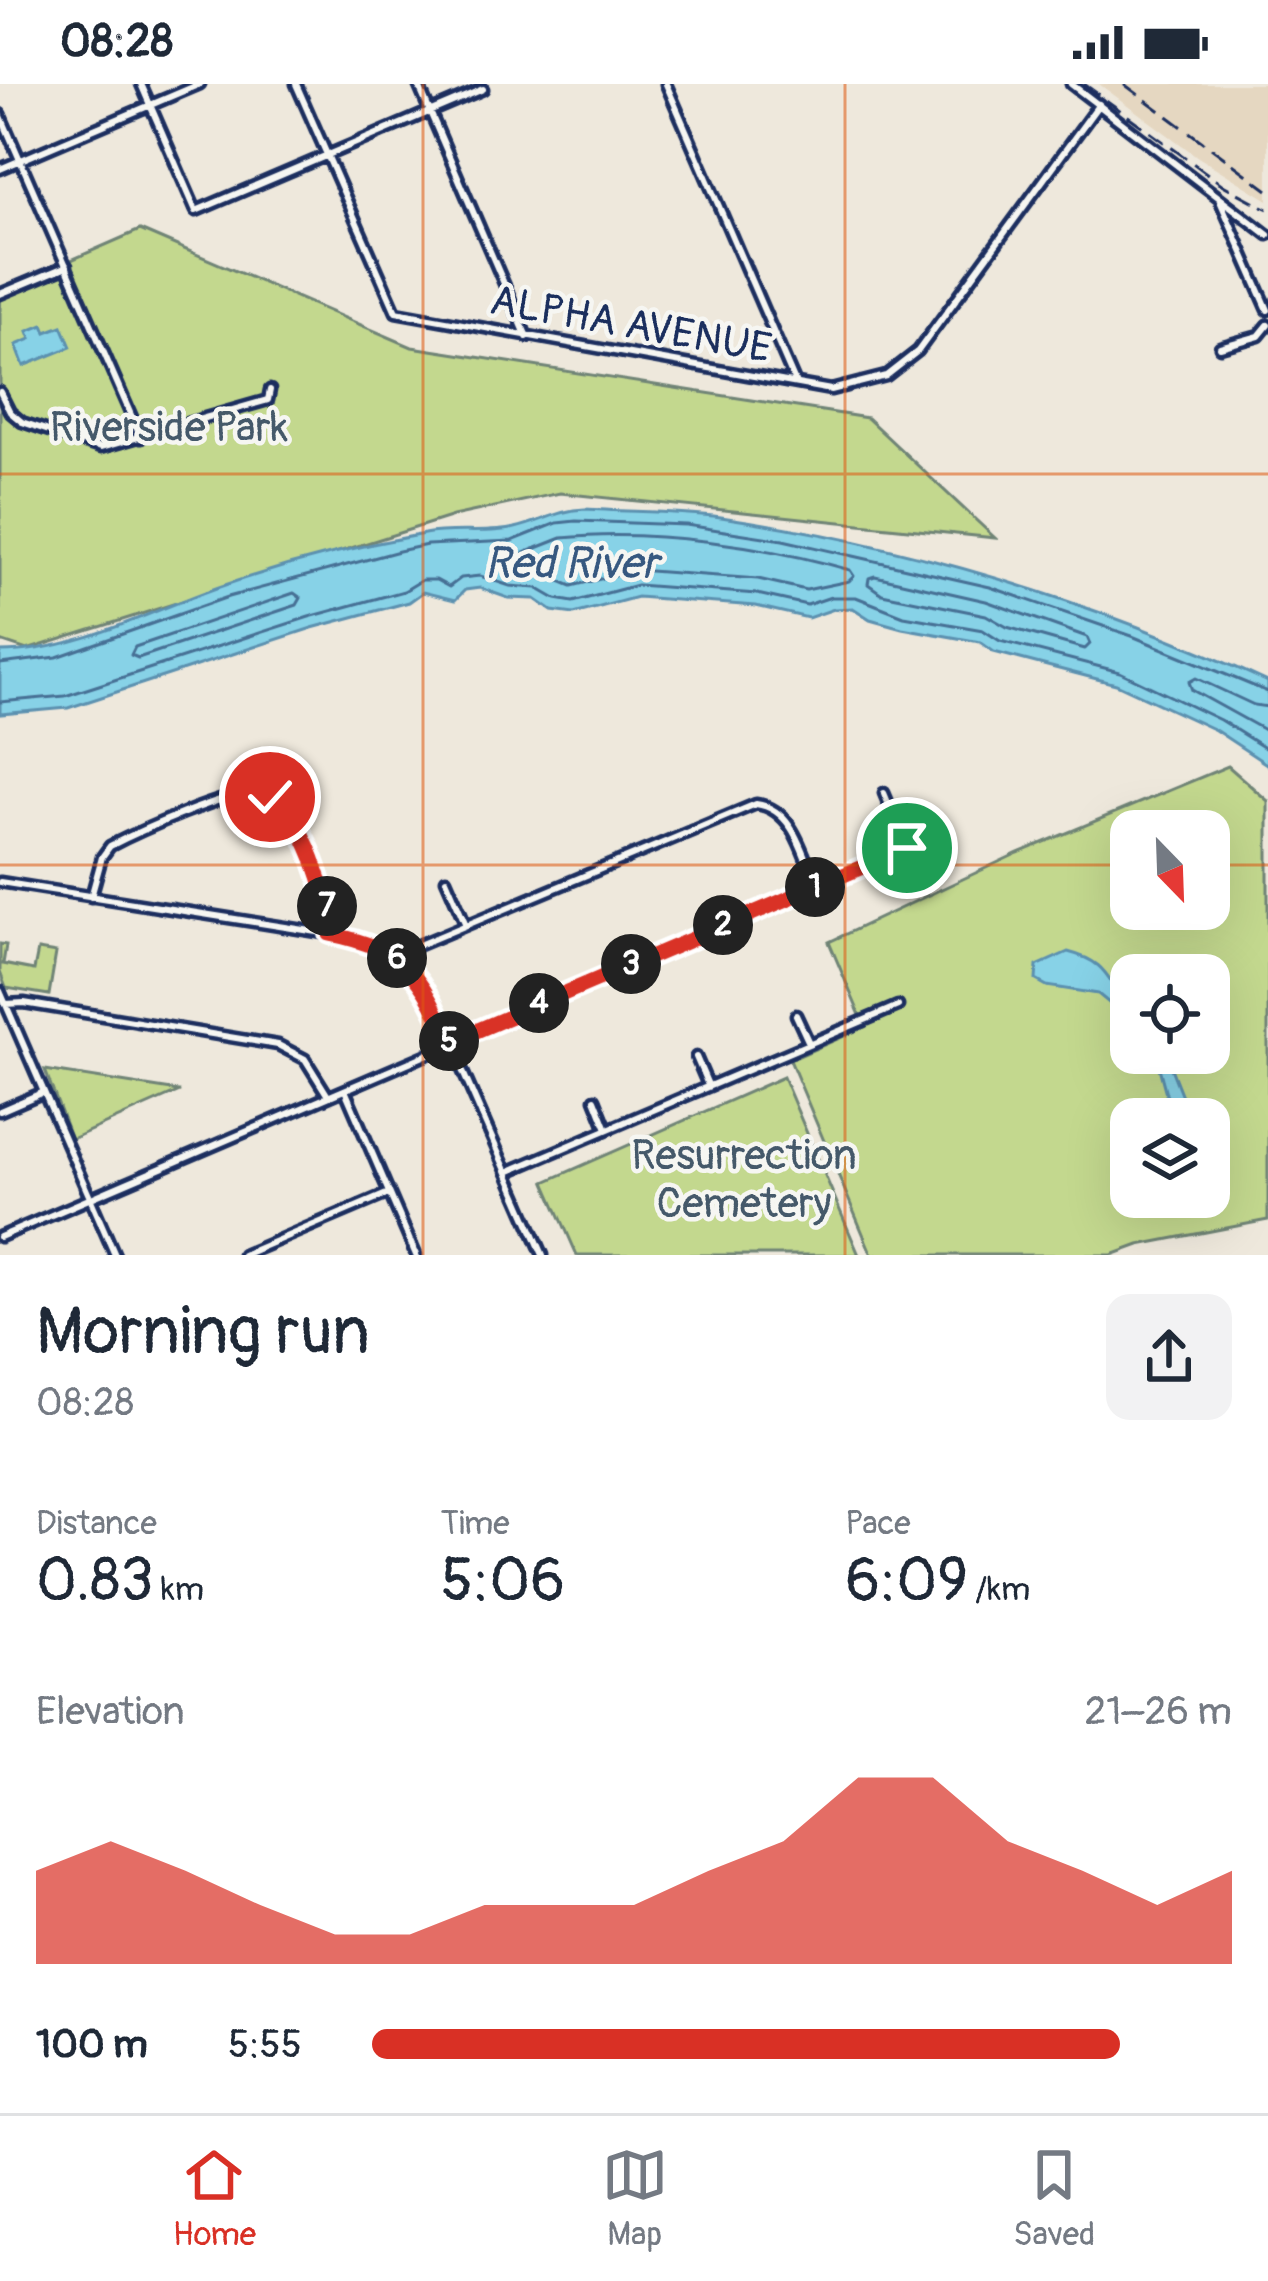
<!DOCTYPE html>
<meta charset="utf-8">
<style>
body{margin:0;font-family:Pangolin,sans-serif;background:#f2f2f3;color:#1f2937;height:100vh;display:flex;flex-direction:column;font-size:45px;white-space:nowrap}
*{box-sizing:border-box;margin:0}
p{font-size:39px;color:#747a83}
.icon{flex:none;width:66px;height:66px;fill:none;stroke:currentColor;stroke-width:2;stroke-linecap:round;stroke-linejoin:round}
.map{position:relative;height:1171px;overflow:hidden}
.side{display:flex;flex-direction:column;background:#fff;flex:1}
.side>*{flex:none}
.needle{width:78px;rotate:157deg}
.buttons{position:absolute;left:1110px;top:726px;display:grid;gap:24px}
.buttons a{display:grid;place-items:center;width:120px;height:120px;border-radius:24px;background:#fff;box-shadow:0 12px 48px #0002;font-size:60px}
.pin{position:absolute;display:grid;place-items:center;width:102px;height:102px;color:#fff;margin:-51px;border:6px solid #fff;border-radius:50%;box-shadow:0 3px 12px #0007}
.km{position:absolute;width:60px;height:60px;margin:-30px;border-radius:50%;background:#222;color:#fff;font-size:33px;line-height:60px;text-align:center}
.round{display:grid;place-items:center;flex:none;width:126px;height:126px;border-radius:24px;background:#f2f2f3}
.overview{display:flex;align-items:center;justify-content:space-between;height:204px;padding:0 36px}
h1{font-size:66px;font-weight:600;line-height:90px}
.metrics{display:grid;grid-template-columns:repeat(3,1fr);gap:18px;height:204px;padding:12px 36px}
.metrics div{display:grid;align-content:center}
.metrics b{font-size:60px;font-weight:600}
.metrics small{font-size:33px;font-weight:400}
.metrics p{font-size:33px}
.chart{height:336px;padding:24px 36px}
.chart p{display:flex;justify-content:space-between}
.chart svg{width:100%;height:216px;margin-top:12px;fill:#d93025;opacity:.7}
ul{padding:0 36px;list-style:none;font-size:39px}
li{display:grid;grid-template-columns:192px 144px 1fr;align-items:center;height:90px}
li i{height:30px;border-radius:15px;background:#d93025}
.status{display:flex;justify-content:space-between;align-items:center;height:84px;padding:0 60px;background:#fff;direction:ltr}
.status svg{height:33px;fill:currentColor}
.tab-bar{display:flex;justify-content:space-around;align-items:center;height:168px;border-top:3px solid #e0e1e3;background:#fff;font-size:33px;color:#747a83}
.tab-bar a{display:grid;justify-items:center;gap:6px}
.tab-bar .active{color:#d93025}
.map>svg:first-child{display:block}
.built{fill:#e5d7c1}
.green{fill:#c3d88e;stroke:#6f8476;stroke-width:3;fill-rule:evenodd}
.water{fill:#87d2e7;stroke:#5c91b0;stroke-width:3}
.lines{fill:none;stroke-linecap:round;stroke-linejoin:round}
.shore{stroke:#467095;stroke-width:3}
.minor-casing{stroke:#1b2f5e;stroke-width:15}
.tertiary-casing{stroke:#1b2f5e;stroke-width:15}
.minor{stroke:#f6f6f2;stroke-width:6}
.tertiary{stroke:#f6f6f2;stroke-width:6}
.rail{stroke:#1b2f5e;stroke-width:3;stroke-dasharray:18 9;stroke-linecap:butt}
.route-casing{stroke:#fff;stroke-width:24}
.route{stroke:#d93025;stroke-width:15}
.grid{fill:none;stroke:#de5710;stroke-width:3;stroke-opacity:0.55}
.labels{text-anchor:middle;stroke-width:9;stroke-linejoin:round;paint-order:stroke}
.street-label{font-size:42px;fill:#1b2f5e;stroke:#f6f6f2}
.park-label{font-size:42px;fill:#45596a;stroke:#f6f6f2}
.water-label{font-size:45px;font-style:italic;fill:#365880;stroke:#f6f6f2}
</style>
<div class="status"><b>08:28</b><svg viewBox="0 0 49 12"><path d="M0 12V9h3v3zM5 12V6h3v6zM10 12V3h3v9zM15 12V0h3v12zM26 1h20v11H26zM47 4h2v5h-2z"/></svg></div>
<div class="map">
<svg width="1268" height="1171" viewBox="0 0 1268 1171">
<rect width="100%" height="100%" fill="#eee8dc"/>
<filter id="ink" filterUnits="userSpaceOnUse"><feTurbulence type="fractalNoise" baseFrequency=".00833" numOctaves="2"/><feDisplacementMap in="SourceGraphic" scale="24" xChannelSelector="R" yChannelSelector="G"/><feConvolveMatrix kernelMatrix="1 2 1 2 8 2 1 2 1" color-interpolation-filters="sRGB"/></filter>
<g filter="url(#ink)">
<path class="built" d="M1099 0H1268V116L1198 73Z"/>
<path class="green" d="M140 146 412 263 867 334 995 454 560 409 453 432 27 566 0 557V207Z
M1228 682 1268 717V1136L1139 1161 1112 1171H872L790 976 865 943 829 858 1018 769ZM1131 747H1209V825H1131ZM1131 891H1209V969H1131ZM1131 1035H1209V1113H1131Z
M0 860 6 861 3 880 34 886 38 866 56 869 49 911 6 904 0 888Z
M45 986 178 1007H180L71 1055Z
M783 993 859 1171H577L545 1098Z"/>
<path class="water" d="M43 241 46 248 62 242 71 263 24 282 16 261 31 255 28 247Z
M585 425C630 428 676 427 721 433 911 461 1094 517 1268 598V681L1215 646 1116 600 994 568 980 558 902 544 870 535 853 524 834 525 808 534 756 522 637 513 574 530 552 527 535 515 508 514 480 504 465 506 455 516 423 508 409 518 312 544 68 624 0 630V568C75 568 150 527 219 503 285 480 356 462 424 450 454 444 487 451 515 444 541 438 558 426 585 425Z
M1068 868C1111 879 1105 896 1131 924V937L1098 910 1047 902 1036 896 1037 882Z
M1155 969H1165L1191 1035H1161L1167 1013Z"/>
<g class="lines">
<path class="shore" d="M562 454C652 445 763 461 850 486L854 492 849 497 806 506 758 495 636 486 572 502 543 490 513 487 499 481 503 473 519 471Z
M875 492 986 517 1087 553 1090 560 1085 565 1007 543 986 531 882 510 868 500 869 494Z
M294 509 301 514 297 521 138 574 131 571 135 563Z
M0 580 57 573 228 513 399 467 427 461 512 457 557 439 576 437 686 441 783 456 990 503 1132 552 1268 608
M0 618 65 612 309 533 404 507 422 496H436L449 503 461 494 480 492 510 502 537 504 556 515 573 518 637 501 757 510 807 521 831 513H856L904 532 983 546 1000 557 1120 588 1220 636 1268 666
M1268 623 1254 621 1196 594 1189 598 1192 606 1268 648"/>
<defs>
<path id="minor" d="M141 0 196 127 483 5
M296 0 396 228 831 306 886 292 918 267 1099 20
M418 0 527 253
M666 0 795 298
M1071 0 1268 151
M0 30 141 354
M0 85 200 0
M1221 119 1268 226
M0 210 67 182
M1220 263 1259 252 1268 241
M0 308 10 328 22 338 100 364 268 316 270 306
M446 795 466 841
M91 813 102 773 110 762C135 749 232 705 258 709 285 713 295 739 305 761 318 790 329 819 330 850
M399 875 414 863 756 720C794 725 803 771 816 802
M0 907 115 1171
M6 920 24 919 278 961 305 975 328 1012
M796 931 809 959
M696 973 708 1001
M345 1006 416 1171
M595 1015 607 1045
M0 1027 44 1008
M507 1088 898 922
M0 1153 440 965 460 952 907 764 884 709
M243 1171 389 1109"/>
<path id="tertiary" d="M0 798 330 850C376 860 410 874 432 917L543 1171"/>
</defs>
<use href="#minor" class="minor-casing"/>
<use href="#tertiary" class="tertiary-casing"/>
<use href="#minor" class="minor"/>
<use href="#tertiary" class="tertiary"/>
<path class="rail" d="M1084 0 1223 101 1268 125
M1124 0 1268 106"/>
</g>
</g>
<g class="lines" filter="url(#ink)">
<defs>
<path id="route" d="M270 713C305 733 329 811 330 850 405 865 421 892 450 958L907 764"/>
</defs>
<use href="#route" class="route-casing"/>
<use href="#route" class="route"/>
</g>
<path class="grid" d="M423 0V1171M845 0V1171M0 390H1268M0 781H1131M1209 781H1268"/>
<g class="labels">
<g class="street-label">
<text transform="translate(631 239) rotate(10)" y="15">ALPHA AVENUE</text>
</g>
<g class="park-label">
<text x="169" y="357">Riverside Park</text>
<text x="744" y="1085">Resurrection<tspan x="744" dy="48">Cemetery</tspan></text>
</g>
<g class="water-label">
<text x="571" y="494">Red River</text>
</g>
</g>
</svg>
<div class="buttons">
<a><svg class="needle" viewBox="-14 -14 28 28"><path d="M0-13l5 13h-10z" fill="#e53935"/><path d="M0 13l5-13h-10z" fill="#747a83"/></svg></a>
<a><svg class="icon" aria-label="locate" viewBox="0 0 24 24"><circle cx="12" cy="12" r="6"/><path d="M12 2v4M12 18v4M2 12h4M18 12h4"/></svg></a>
<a><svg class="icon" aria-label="layers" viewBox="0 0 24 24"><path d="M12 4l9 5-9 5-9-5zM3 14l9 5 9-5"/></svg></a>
</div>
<div class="pin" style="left:907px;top:764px;background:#1e9e55"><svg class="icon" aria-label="arrive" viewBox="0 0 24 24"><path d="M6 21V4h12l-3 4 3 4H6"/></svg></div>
<div class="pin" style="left:270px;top:713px;background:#d93025"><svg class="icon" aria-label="check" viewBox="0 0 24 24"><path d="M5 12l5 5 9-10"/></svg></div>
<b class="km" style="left:815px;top:803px">1</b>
<b class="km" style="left:723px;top:841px">2</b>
<b class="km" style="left:631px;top:880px">3</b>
<b class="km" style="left:539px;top:919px">4</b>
<b class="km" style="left:449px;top:957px">5</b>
<b class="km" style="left:397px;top:874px">6</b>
<b class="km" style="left:327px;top:822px">7</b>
</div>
<section class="side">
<div class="overview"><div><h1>Morning run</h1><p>08:28</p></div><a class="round"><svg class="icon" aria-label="share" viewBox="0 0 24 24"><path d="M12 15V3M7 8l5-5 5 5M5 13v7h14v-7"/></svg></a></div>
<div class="metrics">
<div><p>Distance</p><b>0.83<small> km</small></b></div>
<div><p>Time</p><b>5:06</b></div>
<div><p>Pace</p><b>6:09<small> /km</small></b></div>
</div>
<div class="chart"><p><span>Elevation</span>21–26 m</p>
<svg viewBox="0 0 160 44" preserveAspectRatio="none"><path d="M0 44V25L10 19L20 25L30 32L40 38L50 38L60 32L70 32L80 32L90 25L100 19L110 6L120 6L130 19L140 25L150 32L160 25V44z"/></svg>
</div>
<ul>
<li><b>100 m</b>5:55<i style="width:87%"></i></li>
</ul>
</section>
<nav class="tab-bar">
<a class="active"><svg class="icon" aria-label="home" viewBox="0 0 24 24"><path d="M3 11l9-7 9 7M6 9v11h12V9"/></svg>Home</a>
<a><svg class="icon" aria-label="map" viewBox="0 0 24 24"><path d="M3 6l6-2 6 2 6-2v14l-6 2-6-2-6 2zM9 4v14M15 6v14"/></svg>Map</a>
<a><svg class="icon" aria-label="saved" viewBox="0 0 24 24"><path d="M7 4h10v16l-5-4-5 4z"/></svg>Saved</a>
</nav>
